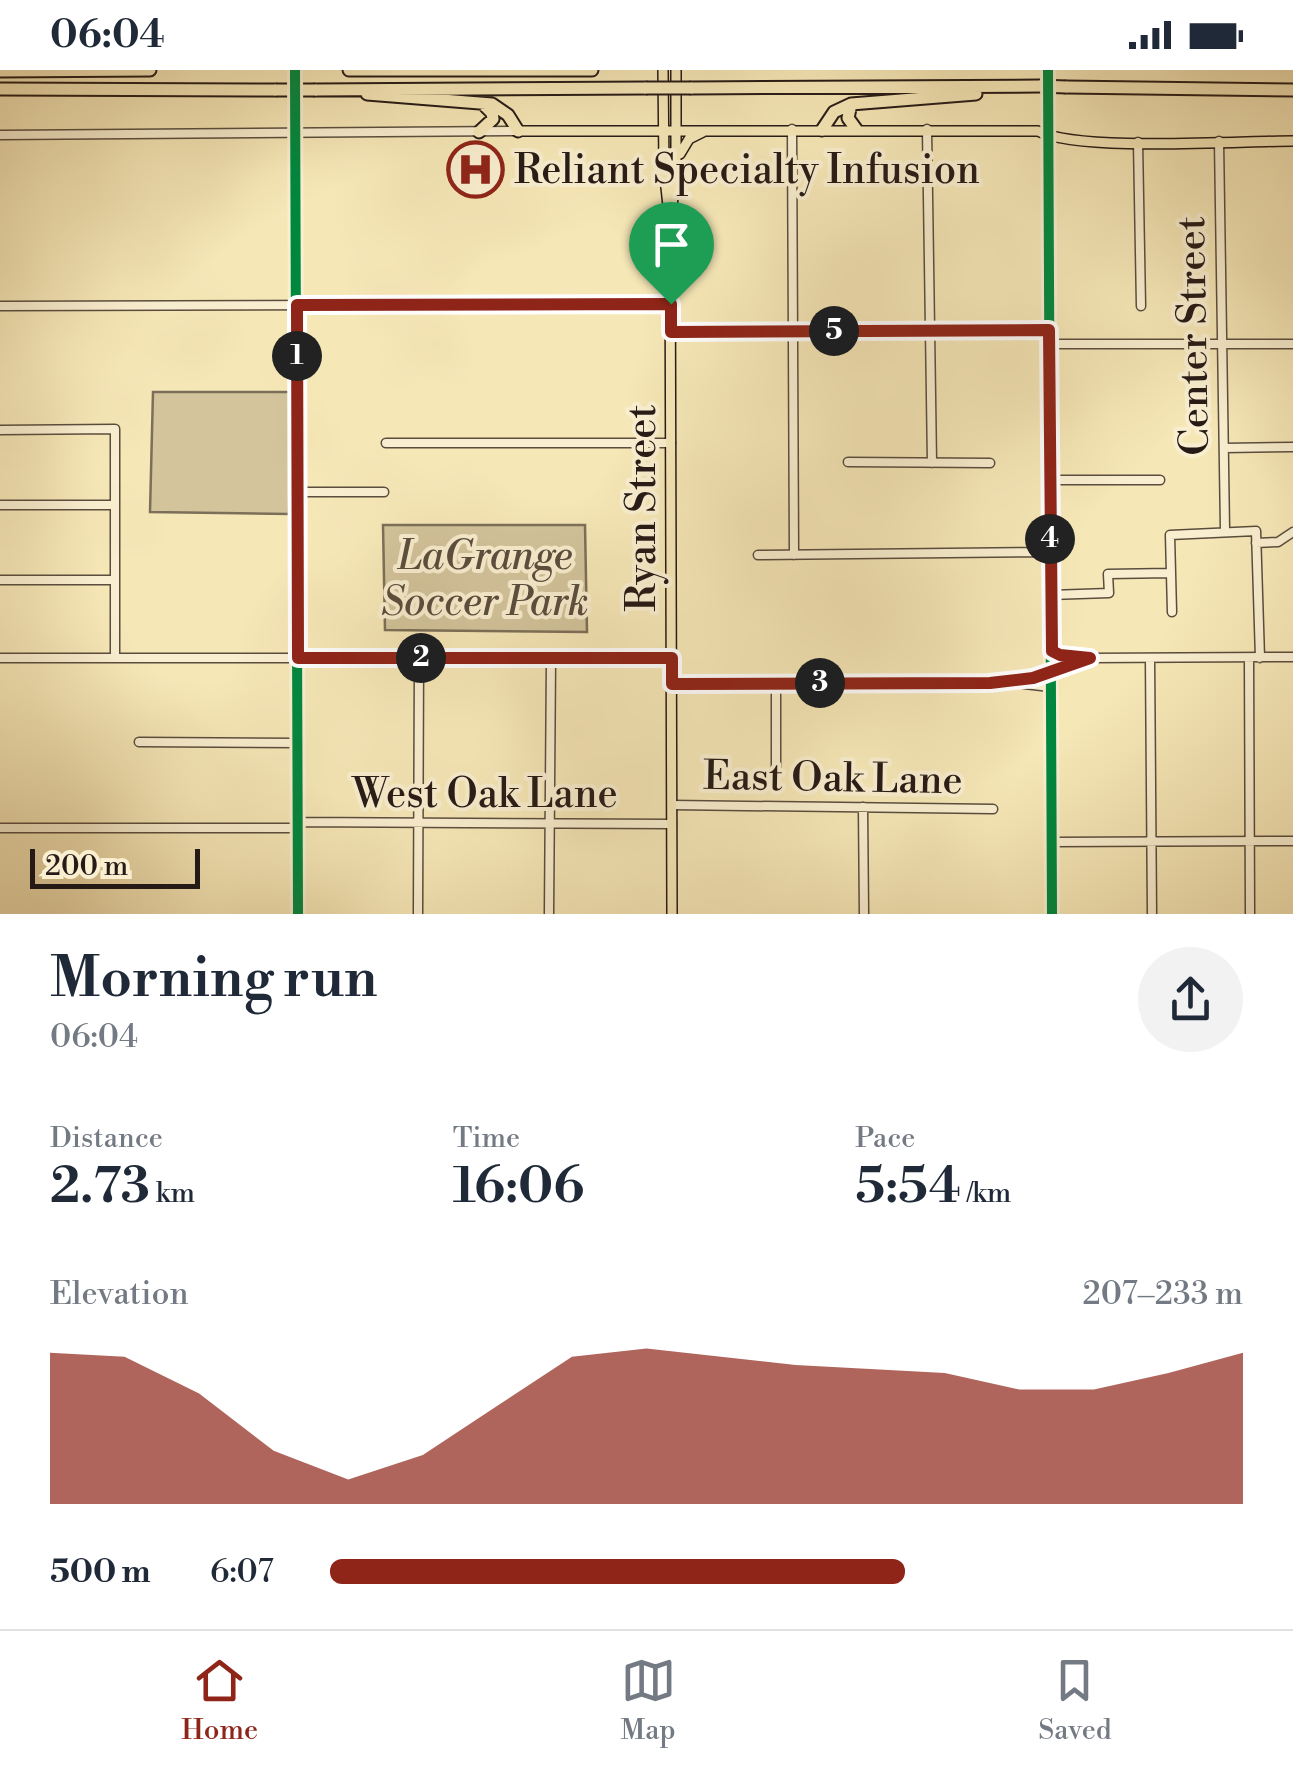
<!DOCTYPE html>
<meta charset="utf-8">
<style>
body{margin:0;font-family:"Libre Bodoni",serif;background:#f2f2f3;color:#1f2937;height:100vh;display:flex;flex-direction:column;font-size:38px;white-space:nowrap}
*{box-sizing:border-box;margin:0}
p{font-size:32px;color:#747a83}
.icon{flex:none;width:55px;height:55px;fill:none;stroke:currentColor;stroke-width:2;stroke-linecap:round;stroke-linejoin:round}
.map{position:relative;height:844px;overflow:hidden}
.side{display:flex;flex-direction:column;background:#fff;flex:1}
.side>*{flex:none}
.scale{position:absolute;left:30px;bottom:25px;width:170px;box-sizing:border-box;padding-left:10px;border:5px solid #261a16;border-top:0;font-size:28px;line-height:35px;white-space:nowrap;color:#261a16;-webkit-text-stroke:8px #f9efd0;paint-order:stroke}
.pin{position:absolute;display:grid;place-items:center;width:85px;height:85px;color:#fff;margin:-102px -42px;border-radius:50% 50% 50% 0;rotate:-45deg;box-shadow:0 0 10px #0007}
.pin .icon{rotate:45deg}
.km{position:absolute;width:50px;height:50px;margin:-25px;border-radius:50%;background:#222;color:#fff;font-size:28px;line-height:50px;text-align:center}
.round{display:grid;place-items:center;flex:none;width:105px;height:105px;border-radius:52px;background:#f2f2f3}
.summary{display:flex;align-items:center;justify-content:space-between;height:170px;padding:0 50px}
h1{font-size:55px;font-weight:600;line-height:75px}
.figures{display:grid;grid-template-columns:repeat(3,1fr);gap:15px;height:170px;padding:10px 50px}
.figures div{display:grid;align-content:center}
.figures b{font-size:50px;font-weight:600}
.figures small{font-size:28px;font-weight:400}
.figures p{font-size:28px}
.chart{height:280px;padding:20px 50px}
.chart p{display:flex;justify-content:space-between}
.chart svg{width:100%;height:180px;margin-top:10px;fill:#8f2418;opacity:.7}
ul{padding:0 50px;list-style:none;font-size:32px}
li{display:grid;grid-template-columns:160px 120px 1fr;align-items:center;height:75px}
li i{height:25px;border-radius:12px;background:#8f2418}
.status{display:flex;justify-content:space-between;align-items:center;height:70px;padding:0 50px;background:#fff;direction:ltr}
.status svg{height:28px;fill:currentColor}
.tabs{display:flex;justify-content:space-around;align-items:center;height:140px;border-top:2px solid #e0e1e3;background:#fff;font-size:28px;color:#747a83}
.tabs a{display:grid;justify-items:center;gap:5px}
.tabs .current{color:#8f2418}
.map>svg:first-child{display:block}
.green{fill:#d3c49c;stroke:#7c6f59;stroke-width:2.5}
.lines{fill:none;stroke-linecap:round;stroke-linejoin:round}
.minor-casing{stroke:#5a4d3e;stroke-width:11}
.major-casing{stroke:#261a16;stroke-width:12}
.highway-casing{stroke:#261a16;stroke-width:15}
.minor{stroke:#f9efd0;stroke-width:8}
.major{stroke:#f6e7b7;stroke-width:9}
.highway{stroke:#f6e7b7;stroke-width:11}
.highway-bridge-casing{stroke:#261a16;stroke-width:15;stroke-linecap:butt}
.highway-bridge{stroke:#f6e7b7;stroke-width:11}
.cycleway-casing{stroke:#f9efd0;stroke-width:16}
.cycleway{stroke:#00873e;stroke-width:10}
.route-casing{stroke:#fff;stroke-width:20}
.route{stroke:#8f2418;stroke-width:12}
.labels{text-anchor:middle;stroke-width:8;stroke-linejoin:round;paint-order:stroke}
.poi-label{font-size:40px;fill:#261a16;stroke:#f9efd0;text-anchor:start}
.street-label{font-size:40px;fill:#261a16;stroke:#f9efd0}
.park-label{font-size:40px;font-style:italic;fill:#5a4d3e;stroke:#f9efd0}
</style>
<div class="status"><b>06:04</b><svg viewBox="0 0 49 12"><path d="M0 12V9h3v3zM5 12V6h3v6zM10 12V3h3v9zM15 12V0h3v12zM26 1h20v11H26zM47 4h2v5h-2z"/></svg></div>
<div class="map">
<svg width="1293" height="844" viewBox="0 0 1293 844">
<rect width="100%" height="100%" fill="#f6e7b7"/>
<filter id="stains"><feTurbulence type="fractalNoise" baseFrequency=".002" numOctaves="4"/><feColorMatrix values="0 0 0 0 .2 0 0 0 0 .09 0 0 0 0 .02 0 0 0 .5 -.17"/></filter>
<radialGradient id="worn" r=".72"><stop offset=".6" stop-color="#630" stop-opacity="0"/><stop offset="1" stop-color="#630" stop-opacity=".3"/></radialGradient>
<path class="green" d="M153 322H291L289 444 150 442Z
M383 455H585L587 562 385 560Z"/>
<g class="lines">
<defs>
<path id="minor" d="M295 0 298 844
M1048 0 1052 844
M792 59 794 485
M927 59 932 393
M0 65 518 61
M1219 71 1225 460
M1138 72 1141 236
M0 236 671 234
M671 262 1049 260
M1049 274H1293
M0 360 115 359V588
M386 373H671
M1224 378 1293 377
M848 392 990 393
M1050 410H1160
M297 422H384
M0 435H115
M1256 473 1278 472 1293 462
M758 485 1050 482
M0 510H115
M1050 525 1109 523 1108 504 1171 503
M1172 542 1170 465 1256 461 1260 588
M1052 581 1060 585 1086 587
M0 588H671
M1150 588 1152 844
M1249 588 1250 844
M776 614V697
M1024 614 1050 617
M671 615 990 613 1033 608 1090 588 1293 587
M139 672 298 673
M672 735 993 739
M863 737 864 844
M297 752 672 754
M0 758H297
M1052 772 1293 771
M418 844 419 588
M549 844 551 589"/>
<path id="major" d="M663 0 664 99 669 145
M518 61H1038C1078 82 1240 71 1293 71
M680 84 689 69 703 62
M672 844 670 153 676 102V0"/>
<path id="highway" d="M349 0H592
M0 1 150 0
M1066 17 1293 20
M691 18 1041 16
M0 19 276 20
M315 20 646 18
M367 24 492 34 508 45 518 61
M851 34 848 48 856 59
M822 60 834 42 851 34 976 24
M479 62 493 49 492 43 485 36"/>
</defs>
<use href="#minor" class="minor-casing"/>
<use href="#major" class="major-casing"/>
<use href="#highway" class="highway-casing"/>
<use href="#minor" class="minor"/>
<use href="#major" class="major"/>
<use href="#highway" class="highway"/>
<defs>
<path id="highway-bridge" d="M1041 16 1066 17
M646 18H691
M276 20H315"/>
</defs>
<use href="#highway-bridge" class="highway-bridge-casing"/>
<use href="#highway-bridge" class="highway-bridge"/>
<defs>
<path id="cycleway" d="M295 0 298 844
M1048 0 1052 844"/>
</defs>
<use href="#cycleway" class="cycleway-casing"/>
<use href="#cycleway" class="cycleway"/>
</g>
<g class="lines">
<defs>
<path id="route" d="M671 234V262L1049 260 1052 581 1060 585 1090 588 1033 608 990 613 679 614H672V588H298L297 235Z"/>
</defs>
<use href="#route" class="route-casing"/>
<use href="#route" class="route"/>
</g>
<defs>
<symbol id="hospital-ring" viewBox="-11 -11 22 22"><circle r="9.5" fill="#f9efd0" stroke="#8f2418" stroke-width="1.5"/><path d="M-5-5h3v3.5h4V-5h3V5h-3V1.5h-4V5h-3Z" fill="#8f2418"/></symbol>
</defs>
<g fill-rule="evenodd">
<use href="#hospital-ring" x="444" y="68" width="63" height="63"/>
</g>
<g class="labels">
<g class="poi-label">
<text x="514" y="113">Reliant Specialty Infusion</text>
</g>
<g class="street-label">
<text transform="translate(1192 266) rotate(-91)" y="14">Center Street</text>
<text transform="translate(641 438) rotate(-90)" y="14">Ryan Street</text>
<text transform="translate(833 707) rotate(1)" y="14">East Oak Lane</text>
<text x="485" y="737">West Oak Lane</text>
</g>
<g class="park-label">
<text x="485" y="499">LaGrange<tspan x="485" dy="46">Soccer Park</tspan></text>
</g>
</g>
<rect width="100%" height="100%" filter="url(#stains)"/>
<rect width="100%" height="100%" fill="url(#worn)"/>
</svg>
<div class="scale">200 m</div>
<div class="pin" style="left:671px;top:234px;background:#1e9e55"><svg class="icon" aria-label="arrive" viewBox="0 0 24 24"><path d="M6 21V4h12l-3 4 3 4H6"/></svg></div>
<b class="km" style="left:297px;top:286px">1</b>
<b class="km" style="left:421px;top:588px">2</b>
<b class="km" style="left:820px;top:613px">3</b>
<b class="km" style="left:1050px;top:469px">4</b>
<b class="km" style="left:834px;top:261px">5</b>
</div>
<section class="side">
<div class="summary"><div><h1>Morning run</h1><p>06:04</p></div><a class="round"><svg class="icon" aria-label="share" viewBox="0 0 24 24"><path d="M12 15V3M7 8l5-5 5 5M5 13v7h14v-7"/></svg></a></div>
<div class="figures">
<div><p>Distance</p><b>2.73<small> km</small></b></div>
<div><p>Time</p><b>16:06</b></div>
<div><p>Pace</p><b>5:54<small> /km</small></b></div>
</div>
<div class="chart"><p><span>Elevation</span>207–233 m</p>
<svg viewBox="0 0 160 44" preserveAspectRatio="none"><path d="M0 44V7L10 8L20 17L30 31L40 38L50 32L60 20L70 8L80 6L90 8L100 10L110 11L120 12L130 16L140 16L150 12L160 7V44z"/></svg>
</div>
<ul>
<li><b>500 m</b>6:07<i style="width:63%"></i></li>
</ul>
</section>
<nav class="tabs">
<a class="current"><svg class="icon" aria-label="home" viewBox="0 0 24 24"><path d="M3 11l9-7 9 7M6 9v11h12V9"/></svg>Home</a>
<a><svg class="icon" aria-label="map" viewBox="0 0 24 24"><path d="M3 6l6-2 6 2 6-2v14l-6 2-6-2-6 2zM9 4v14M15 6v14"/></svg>Map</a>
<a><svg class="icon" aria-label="saved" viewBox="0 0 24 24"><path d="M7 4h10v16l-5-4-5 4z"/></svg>Saved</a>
</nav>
